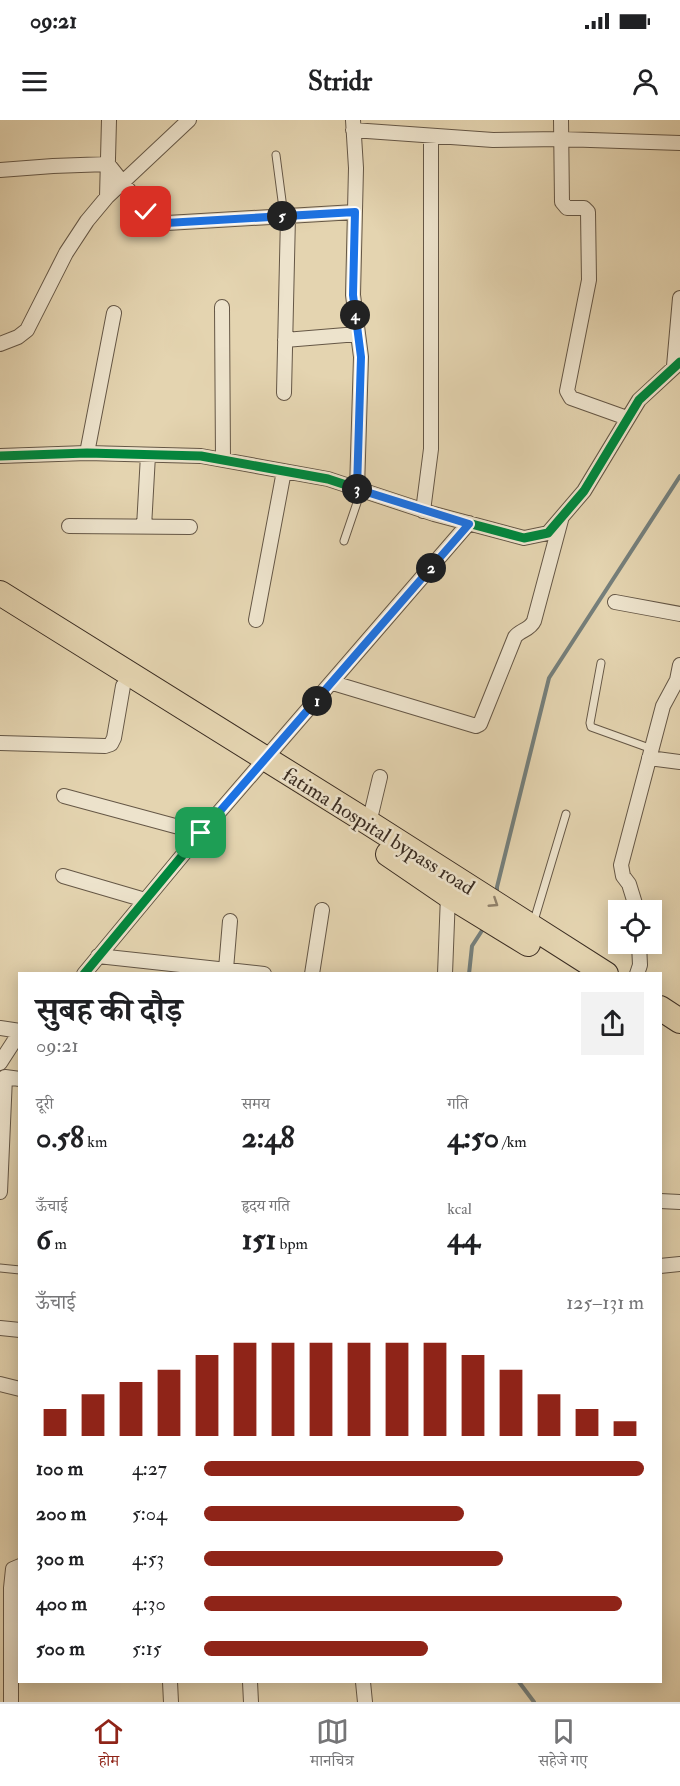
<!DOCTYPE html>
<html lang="hi">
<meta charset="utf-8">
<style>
body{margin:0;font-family:"IM FELL Double Pica","Noto Serif Devanagari",serif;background:#f2f2f2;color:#202124;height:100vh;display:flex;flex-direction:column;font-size:22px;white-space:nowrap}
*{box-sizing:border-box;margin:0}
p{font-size:20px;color:#757577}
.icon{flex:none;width:33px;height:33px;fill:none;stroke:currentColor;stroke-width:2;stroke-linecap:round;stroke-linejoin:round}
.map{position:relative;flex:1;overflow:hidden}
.sheet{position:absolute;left:18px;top:852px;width:644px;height:711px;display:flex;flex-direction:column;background:#fff;border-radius:0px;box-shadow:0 3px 15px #0003}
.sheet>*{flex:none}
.tools{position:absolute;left:608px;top:780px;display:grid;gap:12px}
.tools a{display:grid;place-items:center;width:54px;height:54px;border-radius:0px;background:#fff;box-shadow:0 3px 15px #0003;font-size:30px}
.pin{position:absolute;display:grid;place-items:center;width:51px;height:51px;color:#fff;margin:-26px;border-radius:12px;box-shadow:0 3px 9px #0006}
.km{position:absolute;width:30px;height:30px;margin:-15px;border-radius:50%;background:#222;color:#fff;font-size:16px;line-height:30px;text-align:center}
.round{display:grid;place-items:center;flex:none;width:63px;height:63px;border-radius:0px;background:#f2f2f2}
.summary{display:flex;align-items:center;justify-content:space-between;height:102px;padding:0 18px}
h1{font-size:33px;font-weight:700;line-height:45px}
.metrics{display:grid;grid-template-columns:repeat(3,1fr);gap:9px;height:102px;padding:6px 18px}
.metrics div{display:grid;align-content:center}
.metrics b{font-size:30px;font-weight:700}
.metrics small{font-size:16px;font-weight:400}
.metrics p{font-size:16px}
.chart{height:168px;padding:12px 18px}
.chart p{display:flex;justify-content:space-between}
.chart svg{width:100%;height:108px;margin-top:6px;stroke:#8f2418;stroke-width:6}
ul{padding:0 18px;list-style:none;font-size:20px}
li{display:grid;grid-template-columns:96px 72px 1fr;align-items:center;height:45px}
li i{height:15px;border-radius:8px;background:#8f2418}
.status{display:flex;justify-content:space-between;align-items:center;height:42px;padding:0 30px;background:#fff;direction:ltr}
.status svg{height:16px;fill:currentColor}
header{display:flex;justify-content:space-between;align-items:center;height:78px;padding:0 18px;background:#fff;font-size:27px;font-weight:700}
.tab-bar{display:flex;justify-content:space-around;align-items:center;height:84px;border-top:2px solid #e0e0e0;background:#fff;font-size:16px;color:#757577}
.tab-bar a{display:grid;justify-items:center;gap:3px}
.tab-bar .active{color:#8f2418}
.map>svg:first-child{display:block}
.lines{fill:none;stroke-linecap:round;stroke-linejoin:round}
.stream{stroke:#757f7b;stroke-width:4}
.lane-casing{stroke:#655746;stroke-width:9}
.street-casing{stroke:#655746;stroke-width:16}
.highway-casing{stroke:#3b2d22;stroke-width:26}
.lane{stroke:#ede3cc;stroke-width:7}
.street{stroke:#ede3cc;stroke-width:14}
.highway{stroke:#e4d4b0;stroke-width:24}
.cycleway-casing{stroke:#ede3cc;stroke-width:13}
.cycleway{stroke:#00873e;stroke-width:9}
.oneway{stroke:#908069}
.route-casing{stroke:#fff;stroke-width:12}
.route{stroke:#1a73e8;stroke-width:8}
.labels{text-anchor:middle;stroke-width:5;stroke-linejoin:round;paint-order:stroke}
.street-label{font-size:21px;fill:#3b2d22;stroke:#ede3cc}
</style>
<div class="status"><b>09:21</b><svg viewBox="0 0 49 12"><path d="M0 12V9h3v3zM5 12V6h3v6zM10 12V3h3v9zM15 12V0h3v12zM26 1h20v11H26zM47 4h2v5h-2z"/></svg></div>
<header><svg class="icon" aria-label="menu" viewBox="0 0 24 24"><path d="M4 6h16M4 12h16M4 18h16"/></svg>Stridr<svg class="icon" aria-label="person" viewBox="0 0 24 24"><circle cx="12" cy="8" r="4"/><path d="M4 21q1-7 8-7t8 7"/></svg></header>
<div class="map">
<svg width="680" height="1582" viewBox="0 0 680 1582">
<rect width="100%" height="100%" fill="#e4d4b0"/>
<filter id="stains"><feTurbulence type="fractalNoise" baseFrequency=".00333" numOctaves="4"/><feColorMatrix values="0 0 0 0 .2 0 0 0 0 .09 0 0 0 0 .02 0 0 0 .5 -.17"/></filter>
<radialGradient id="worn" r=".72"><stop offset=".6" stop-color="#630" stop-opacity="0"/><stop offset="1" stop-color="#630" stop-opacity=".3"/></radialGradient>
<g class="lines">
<path class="stream" d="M497 774V767L549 558 680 356
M469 854 472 826 483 809
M519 1562 534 1582"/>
<defs>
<path id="lane" d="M276 35 284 96
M344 421 361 371
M601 543 590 603 591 607 652 629
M533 804 566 694
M0 1148 20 1150"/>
<path id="street" d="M353 0 356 48 353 175 361 237 357 369
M561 0 562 82 567 88H584L588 92 589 160 567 271 571 278 627 298
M353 10 493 20 561 19 680 23
M0 50 53 46 108 44 146 92 167 103 355 92
M107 77 109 0
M222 187 223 340
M285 220 358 214
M0 224 18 217 27 210 66 133 87 101 107 77 189 0
M674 246 680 178
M284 273 288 96
M87 333 114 193
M0 336 87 333 201 336 328 359 434 394 524 418 548 413 584 371 639 280 680 242
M423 391 431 329V16
M69 406 190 407
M144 407 148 335
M615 482 680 494
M256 500 284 351
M333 563 476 606 480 604 515 517C520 510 530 510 534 501L561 400
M0 623 105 626 111 624 114 618 123 566
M649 638 680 642
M64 676 201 713
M369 703 380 657
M63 756 145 780
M637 790 629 764 623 756 621 745 663 586 677 560 680 545
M98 836 264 854
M226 849 230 801
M84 854 201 713 469 403
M312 854 322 790
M445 854 448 775
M637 854 640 845 639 824
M0 908 20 911
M0 943 20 912
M0 1072 5 957 20 959
M660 1081 680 1082
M660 1146 680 1144
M0 1208 20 1210
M0 1264 20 1269
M170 1562 171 1582
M250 1562 251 1582
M363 1562 365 1582
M11 1582V1468L13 1449 20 1446"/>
<path id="highway" d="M0 473 369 703 606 854
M388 734 448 775 528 824
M660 888 680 901"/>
</defs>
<use href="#lane" class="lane-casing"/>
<use href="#street" class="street-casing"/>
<use href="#highway" class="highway-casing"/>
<use href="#lane" class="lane"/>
<use href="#street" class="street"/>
<use href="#highway" class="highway"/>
<defs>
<path id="cycleway" d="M0 336 87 333 201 336 328 359 434 394 524 418 548 413 584 371 639 280 680 242
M84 854 201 713 469 403"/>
</defs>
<use href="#cycleway" class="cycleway-casing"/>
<use href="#cycleway" class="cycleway"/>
</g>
<defs><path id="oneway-chevron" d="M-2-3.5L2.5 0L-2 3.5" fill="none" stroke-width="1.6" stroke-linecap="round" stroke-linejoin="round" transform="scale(1.5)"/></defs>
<use class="oneway" href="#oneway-chevron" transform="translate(494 783) rotate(33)"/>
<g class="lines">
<defs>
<path id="route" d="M146 92 166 103 355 92 353 175 361 237 357 369 469 404 201 713"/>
</defs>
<use href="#route" class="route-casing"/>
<use href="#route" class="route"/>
</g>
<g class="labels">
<g class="street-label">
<text transform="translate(379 711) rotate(32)" y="7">fatima hospital bypass road</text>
</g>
</g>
<rect width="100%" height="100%" filter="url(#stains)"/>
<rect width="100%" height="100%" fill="url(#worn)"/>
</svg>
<div class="tools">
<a><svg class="icon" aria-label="locate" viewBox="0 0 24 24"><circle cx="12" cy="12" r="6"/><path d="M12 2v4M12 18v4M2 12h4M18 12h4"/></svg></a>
</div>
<div class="pin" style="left:201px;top:713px;background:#1e9e55"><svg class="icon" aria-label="arrive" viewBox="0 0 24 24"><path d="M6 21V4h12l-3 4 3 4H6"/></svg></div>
<div class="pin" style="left:146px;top:92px;background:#d93025"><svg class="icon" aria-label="check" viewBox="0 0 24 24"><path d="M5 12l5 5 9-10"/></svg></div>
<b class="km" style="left:317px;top:581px">1</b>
<b class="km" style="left:431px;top:448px">2</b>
<b class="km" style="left:357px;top:369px">3</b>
<b class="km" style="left:355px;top:195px">4</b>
<b class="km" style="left:282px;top:96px">5</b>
<section class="sheet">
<div class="summary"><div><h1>सुबह की दौड़</h1><p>09:21</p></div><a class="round"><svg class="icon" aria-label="share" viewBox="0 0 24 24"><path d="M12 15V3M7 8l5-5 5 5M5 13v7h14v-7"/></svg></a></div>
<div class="metrics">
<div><p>दूरी</p><b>0.58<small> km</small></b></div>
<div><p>समय</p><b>2:48</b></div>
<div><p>गति</p><b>4:50<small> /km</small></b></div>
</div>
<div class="metrics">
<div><p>ऊँचाई</p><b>6<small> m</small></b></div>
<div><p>हृदय गति</p><b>151<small> bpm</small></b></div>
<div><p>kcal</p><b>44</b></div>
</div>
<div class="chart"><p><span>ऊँचाई</span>125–131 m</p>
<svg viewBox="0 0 160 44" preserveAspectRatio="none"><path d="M5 44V33M15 44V27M25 44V22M35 44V17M45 44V11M55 44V6M65 44V6M75 44V6M85 44V6M95 44V6M105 44V6M115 44V11M125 44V17M135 44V27M145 44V33M155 44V38"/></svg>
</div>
<ul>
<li><b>100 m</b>4:27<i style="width:100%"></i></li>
<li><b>200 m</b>5:04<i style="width:59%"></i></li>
<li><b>300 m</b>4:53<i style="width:68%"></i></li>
<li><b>400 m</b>4:30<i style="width:95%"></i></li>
<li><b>500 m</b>5:15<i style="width:51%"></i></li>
</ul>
</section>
</div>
<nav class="tab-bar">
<a class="active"><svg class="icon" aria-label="home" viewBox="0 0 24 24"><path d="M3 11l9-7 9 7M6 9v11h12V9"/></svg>होम</a>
<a><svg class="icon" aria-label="map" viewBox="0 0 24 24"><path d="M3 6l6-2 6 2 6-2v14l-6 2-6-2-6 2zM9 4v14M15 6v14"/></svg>मानचित्र</a>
<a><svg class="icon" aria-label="saved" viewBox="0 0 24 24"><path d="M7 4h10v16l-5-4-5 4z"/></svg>सहेजे गए</a>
</nav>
